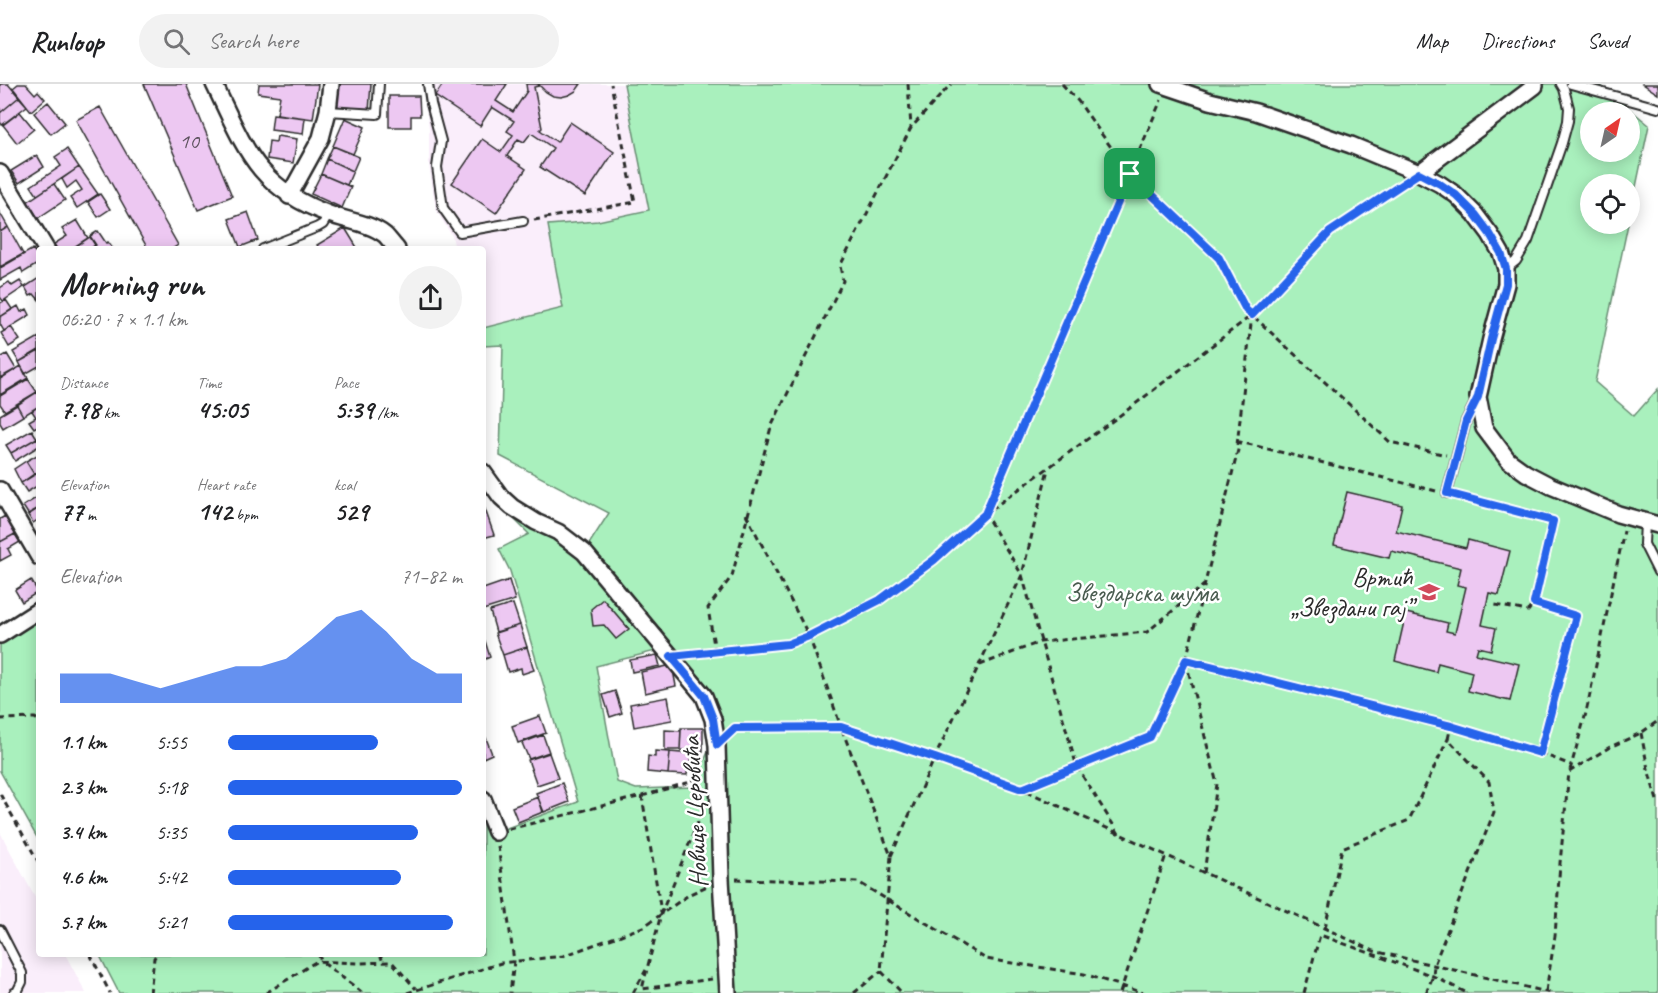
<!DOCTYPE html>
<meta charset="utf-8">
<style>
body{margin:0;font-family:Caveat,sans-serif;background:#f2f2f2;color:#202124;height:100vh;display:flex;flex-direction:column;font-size:22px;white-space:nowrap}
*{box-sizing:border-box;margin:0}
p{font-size:20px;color:#757577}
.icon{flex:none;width:33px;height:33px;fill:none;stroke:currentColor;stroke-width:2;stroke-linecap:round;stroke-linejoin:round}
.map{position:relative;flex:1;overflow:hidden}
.panel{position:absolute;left:36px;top:162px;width:450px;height:711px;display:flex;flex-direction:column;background:#fff;border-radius:6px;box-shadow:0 3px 15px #0003}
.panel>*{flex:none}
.needle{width:39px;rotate:34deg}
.buttons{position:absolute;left:1580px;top:18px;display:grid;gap:12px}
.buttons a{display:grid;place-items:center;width:60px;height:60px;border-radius:50%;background:#fff;box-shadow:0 3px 15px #0003;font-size:30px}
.pin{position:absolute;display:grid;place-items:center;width:51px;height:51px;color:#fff;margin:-26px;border-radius:12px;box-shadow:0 3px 9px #0006}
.round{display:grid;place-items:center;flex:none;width:63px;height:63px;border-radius:32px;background:#f2f2f2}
.head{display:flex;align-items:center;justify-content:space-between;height:102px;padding:0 24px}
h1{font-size:33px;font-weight:600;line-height:45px}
.stats{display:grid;grid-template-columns:repeat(3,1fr);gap:9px;height:102px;padding:6px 24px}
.stats div{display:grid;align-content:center}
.stats b{font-size:26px;font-weight:600}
.stats small{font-size:16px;font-weight:400}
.stats p{font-size:16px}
.chart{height:168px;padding:12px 24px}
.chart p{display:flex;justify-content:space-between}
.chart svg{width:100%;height:108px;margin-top:6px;fill:#2563eb;opacity:.7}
ul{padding:0 24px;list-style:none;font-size:20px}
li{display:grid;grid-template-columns:96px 72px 1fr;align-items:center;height:45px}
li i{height:15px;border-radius:8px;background:#2563eb}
header{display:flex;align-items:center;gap:36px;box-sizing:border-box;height:84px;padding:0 30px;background:#fff;border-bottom:2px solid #e0e0e0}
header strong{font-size:28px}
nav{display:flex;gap:33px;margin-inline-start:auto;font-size:21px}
.search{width:420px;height:54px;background:#f2f2f2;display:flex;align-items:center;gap:15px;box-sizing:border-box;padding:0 21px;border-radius:33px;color:#757577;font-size:22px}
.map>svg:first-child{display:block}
.built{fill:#faeefb}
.green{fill:#a9f0bd;stroke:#6a8e74;stroke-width:1.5;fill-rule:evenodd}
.building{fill:#edc8f2;stroke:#2b2b2b;stroke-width:1.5}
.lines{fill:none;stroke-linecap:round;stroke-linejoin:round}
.lane-casing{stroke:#2b2b2b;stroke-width:12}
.street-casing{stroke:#2b2b2b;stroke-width:20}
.path{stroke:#2b2b2b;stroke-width:3;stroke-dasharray:6 4.5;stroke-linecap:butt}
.lane{stroke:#fff;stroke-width:8}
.street{stroke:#fff;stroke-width:15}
.route-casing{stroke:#fff;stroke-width:12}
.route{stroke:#2563eb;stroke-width:8}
.labels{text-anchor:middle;stroke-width:5;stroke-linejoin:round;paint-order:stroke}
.number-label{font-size:22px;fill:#5c525d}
.poi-label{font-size:26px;fill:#2b2b2b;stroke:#fff;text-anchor:end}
.park-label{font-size:26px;fill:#4a5c50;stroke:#fff}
.street-label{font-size:26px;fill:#2b2b2b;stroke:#fff}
</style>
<header>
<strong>Runloop</strong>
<div class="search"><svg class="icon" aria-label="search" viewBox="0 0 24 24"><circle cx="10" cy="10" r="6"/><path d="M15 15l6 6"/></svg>Search here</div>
<nav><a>Map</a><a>Directions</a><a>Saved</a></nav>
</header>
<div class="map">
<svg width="1658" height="909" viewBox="0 0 1658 909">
<rect width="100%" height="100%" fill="#fff"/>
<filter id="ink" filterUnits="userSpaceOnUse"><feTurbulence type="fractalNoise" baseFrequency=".0167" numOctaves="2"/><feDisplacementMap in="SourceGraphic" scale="12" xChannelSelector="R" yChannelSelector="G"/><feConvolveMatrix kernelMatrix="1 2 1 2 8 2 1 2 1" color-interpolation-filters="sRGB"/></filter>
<g filter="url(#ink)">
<path class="built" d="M422 0H681L696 113 563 224 483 244V165H455L452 152 436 126 429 82V44Z
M0 748 39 821V870H65L86 909H0Z"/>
<path class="green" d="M624 0H1599L1649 41 1629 136V100H1590V140H1628L1595 298 1634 332 1658 305V909H119L99 870H483V715L496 748 578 718 510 487 499 465 529 450 483 404V394L584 468 609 429 500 372 503 261 483 262V244L563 224 548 141 598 137 649 126ZM1590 28H1629V68H1590ZM663 565 713 635 716 649 693 703 636 705 617 698 596 582Z
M39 526V757L0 687V553Z"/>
<path class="building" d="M0 0H8L19 13 0 29Z
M18 0H26L35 10 38 7 45 15 31 27 13 4Z
M144 0H186L232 112 198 126Z
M259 0H318L313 35 277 30 280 12 258 9Z
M339 0H371L369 27 336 24Z
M443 0H507L496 17 513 28 527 7 526 0H538L539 2 534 3 542 44 540 46 557 58 570 38 614 68 585 112 540 83 553 64 531 49 524 58 518 55 507 72 526 85 496 129 452 99 482 55 501 68 513 51 507 47 514 37 492 23 480 42 435 12Z
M538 0H581L576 7 569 11 561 13 553 12 546 8Z
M1643 0H1658V10Z
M389 12H419L420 32H411V43H389Z
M19 13 27 22 2 41 0 38V29Z
M48 18 65 39 51 50 34 29Z
M100 23 178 161 172 165H148L76 36Z
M20 28 34 45 17 59 3 41Z
M273 30 305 34 303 50 271 46Z
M345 34 365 43 353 70 333 62Z
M277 52 297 55 293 79 267 75 269 57 276 58Z
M333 62 359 73 353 87 327 75Z
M67 65 79 83 37 111 31 102 61 82 55 73Z
M37 71 44 83 19 99 11 87Z
M327 75 353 87 347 101 321 90Z
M79 83 98 110 77 124 70 114 82 106 76 97 67 104 62 95Z
M321 90 351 103 342 124 311 110Z
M54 100 65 116 38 134 27 118Z
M100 110 110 125 98 133 88 118Z
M248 128 258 156 240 163 229 135Z
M0 129 8 143 0 148Z
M77 136 88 154 71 165H57L54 160 67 152 62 145Z
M8 143 23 170 0 183V148Z
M345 144 358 165H320L317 161Z
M98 147 106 159 108 158 113 165H91L96 161 90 152Z
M90 153 95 161 90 165H72Z
M33 165 39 175V179L23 189 21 184 0 196V184Z
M39 194V216L34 210 30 212 25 203Z
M20 197 24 203 3 217 0 213V204L9 198 12 202Z
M6 216 12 225 0 233V219Z
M18 222 21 228 27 225 30 231 4 247 0 240V233Z
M11 243 20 256 9 263 1 249Z
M39 253V266L19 278 13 268Z
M39 267V282L25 290 19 278Z
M7 270 16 285 0 294V274Z
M21 282 28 294 0 311V295Z
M28 295 37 308 5 327 0 320V312Z
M37 308 39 311V322L23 332 17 321Z
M17 321 23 332 3 344 0 339V331Z
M39 322V341L34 344 29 337 36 333 32 327Z
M32 346 37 354 11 369 6 361Z
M37 354 39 357V362L15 377 11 369Z
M39 370V388L34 390 26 377Z
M26 377 34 390 21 399 14 385Z
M39 388V401L27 408 21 399Z
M1347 408 1402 421 1396 447 1466 464 1468 456 1510 467 1499 511 1489 509 1482 541 1496 544 1491 566 1478 563 1476 570 1519 580 1510 617 1468 607 1472 588 1438 579 1436 588 1395 577 1406 529 1448 539 1446 547 1455 549 1466 503 1457 501 1461 484 1391 467 1389 474 1334 461Z
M39 412V424L28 430 23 422Z
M39 424V435L33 439 28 431Z
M483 425H485L494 451 483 454Z
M5 432 15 450 0 458V435Z
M15 450 20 458 8 465 11 471 0 477V458Z
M31 496 38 508 22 518 15 506Z
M509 496 515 516 483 526V505Z
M603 515 629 545 616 555 604 541 593 542 591 525Z
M513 520 520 541 496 548 490 527Z
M520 541 527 563 503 571 495 549Z
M483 557H485L490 573 483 576Z
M527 563 534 586 522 590 521 584 508 588 503 571Z
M657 571 660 582 632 588 630 576Z
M672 581 676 602 645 609 641 588Z
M615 607 622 629 610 633 603 611Z
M668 613 672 636 634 643 630 620Z
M540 632 546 649 518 659 512 642Z
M681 644H703V667L680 666Z
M665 646 681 647 680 666H665Z
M543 651 549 668 529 675 522 659Z
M486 654 492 670 483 674V655Z
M655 667 670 668 668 690 647 688 648 672 655 673Z
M670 668 692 670 691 681 688 680 687 691 668 690Z
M549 669 558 694 537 701 528 676Z
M562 699 569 718 544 728 536 709Z
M538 713 543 728 518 738 512 723Z"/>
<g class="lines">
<defs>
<path id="lane" d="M428 0 431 20 441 57 437 83 443 124 460 148 523 137
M1571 0 1658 24
M328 27 377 30 379 0
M263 165 318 143 323 140 329 130
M1506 185 1516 177 1528 157 1562 59 1568 37 1569 24 1564 5 1561 0
M1447 409 1466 337 1476 317
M1645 438 1644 460 1658 488
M0 846 22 889V898L17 908 14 909"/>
<path id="street" d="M214 0C245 64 257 104 329 130 347 137 370 139 385 151 389 155 393 161 397 165
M1160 0 1210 17 1256 28 1351 61 1419 89 1440 100 1456 111 1475 130 1490 150 1501 169 1506 185V200L1491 255 1478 313 1484 344 1508 376 1526 389 1551 402 1618 430 1658 441
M0 89 46 165
M1419 89 1535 2
M289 112 321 54 328 27 331 0
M483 388 501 413 512 423 536 438 558 448 584 468 704 612 713 635 717 661 721 795 728 909
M0 406 39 473
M0 551 39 526
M483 715 496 748"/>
</defs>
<use href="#lane" class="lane-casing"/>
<use href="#street" class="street-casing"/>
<path class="path" d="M908 0 911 43
M1062 0 1078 17 1130 90 1219 174 1246 226 1252 231 1390 358 1446 371
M534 136 635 118 611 0
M1237 361 1252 231
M1436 407 1240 358 1186 576 1451 642 1540 669 1576 532 1534 519
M1457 412 1553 437 1534 519 1528 527 1495 521
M746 430 809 552 841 643 935 673 1022 705 1374 867 1551 909
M715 568 708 524 732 492 771 343 843 197 840 182 911 44 951 0
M688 571 788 560 809 552 880 516 934 476 985 430 1130 324 1252 231 1330 148 1403 100
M1186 578 1217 700 1204 789
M980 581 1040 558 1147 548 1204 501
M0 635 35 634 39 637
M730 649 735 644 841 643 891 772 881 887 902 909
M1641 649 1648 685 1658 720
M1540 669 1571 681
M1570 686 1586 629 1624 447
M1022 705 1150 653 1186 576
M0 710 39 779
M642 712 704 694
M702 728 661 830 642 905 712 895
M509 745 642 712 661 828
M1119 750 1077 683 1022 491 985 430 1161 16
M498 762 514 877 510 909
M891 772 935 673 1022 491 1048 385
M736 795 858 798 986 875 1084 890 1144 909
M1325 844 1342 764 1409 736 1448 655
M90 870 110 909
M318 870 322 878 363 909
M380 870 383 878
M1546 907 1555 852 1560 779 1569 688 1610 663 1641 649 1658 637
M150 909 154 874 157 870
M266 909 317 877 358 879 392 878 416 905
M407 909 501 879 563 872 643 843 690 810 707 802
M633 909 646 886
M854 909 881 887
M1120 909 1166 771
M1304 909 1320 851 1433 892 1467 909
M1426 909 1433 892 1434 881 1494 728 1489 698 1448 655 1451 642"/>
<use href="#lane" class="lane"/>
<use href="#street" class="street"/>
</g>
</g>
<g class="lines" filter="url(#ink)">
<defs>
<path id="route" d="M1419 89 1440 100 1456 111 1475 130 1490 150 1501 169 1506 185V200L1491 255 1478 313 1466 337 1447 409 1553 437 1534 519 1576 532 1540 669 1451 642 1186 576 1150 653 1022 705 935 674 841 643 735 644 717 661 713 635 704 612 671 572 788 560 809 552 880 516 934 476 985 430 1130 90 1219 174 1246 226 1252 231 1330 148Z"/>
</defs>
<use href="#route" class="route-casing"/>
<use href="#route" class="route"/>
</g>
<defs>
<symbol id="school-bare" viewBox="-9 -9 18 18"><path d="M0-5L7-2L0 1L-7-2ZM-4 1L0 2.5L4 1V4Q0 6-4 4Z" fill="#d1495b" stroke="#fff" stroke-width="2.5" paint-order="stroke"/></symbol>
</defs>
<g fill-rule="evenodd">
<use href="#school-bare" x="1414" y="493" width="30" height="30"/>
</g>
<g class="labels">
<g class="number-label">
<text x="189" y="64">10</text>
</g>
<g class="poi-label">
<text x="1412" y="502">Вртић<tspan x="1412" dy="30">„Звездани гај”</tspan></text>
</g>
<g class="park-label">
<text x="1142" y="517">Звездарска шума</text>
</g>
<g class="street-label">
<text transform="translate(694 728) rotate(-93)" y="9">Новице Церовића</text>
</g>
</g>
</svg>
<div class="buttons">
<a><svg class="needle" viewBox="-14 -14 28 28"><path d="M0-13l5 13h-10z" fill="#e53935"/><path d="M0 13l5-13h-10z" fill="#757577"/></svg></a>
<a><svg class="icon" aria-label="locate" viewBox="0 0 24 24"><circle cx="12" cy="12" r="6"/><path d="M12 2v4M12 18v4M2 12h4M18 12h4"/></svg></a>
</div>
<div class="pin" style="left:1130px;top:90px;background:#1e9e55"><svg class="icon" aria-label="arrive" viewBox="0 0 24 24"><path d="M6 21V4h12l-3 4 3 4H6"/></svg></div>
<section class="panel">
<div class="head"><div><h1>Morning run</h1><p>06:20 · 7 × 1.1 km</p></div><a class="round"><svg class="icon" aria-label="share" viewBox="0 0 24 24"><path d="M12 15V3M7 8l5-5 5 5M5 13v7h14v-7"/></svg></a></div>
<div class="stats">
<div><p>Distance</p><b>7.98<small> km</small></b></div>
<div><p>Time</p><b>45:05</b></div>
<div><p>Pace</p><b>5:39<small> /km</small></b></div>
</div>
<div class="stats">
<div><p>Elevation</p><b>77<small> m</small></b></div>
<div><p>Heart rate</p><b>142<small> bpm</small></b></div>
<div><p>kcal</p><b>529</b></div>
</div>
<div class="chart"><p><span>Elevation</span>71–82 m</p>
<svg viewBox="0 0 160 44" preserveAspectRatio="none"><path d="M0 44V32L10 32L20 32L30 35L40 38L50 35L60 32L70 29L80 29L90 26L100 18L110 9L120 6L130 15L140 26L150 32L160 32V44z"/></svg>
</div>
<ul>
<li><b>1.1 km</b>5:55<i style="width:64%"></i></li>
<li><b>2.3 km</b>5:18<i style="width:100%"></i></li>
<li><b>3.4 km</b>5:35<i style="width:81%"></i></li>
<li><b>4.6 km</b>5:42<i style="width:74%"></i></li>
<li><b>5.7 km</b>5:21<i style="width:96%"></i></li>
</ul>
</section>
</div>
